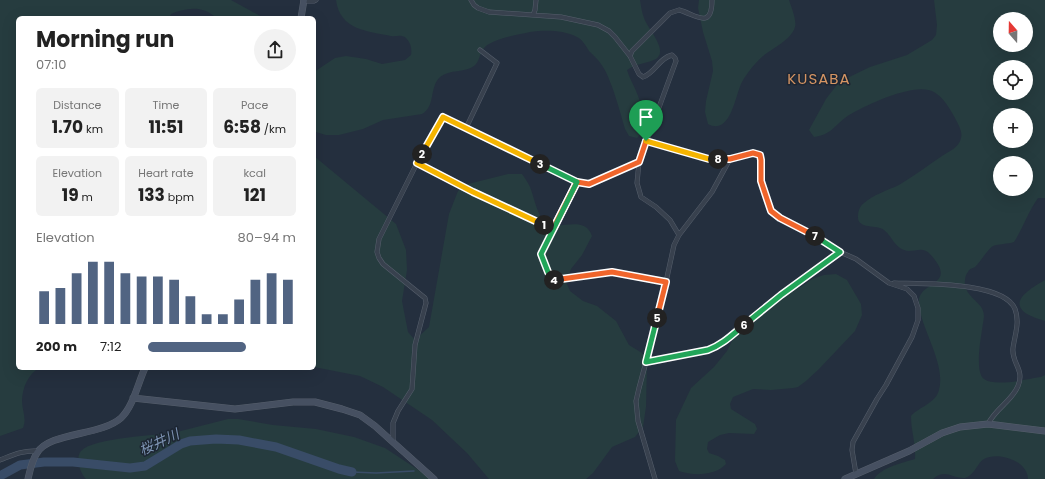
<!DOCTYPE html>
<meta charset="utf-8">
<style>
body{margin:0;font-family:Poppins,"Noto Sans JP",sans-serif;background:#f2f2f2;color:#222;height:100vh;display:flex;flex-direction:column;font-size:15px;white-space:nowrap}
*{box-sizing:border-box;margin:0}
p{font-size:13px;color:#767676}
.icon{flex:none;width:22px;height:22px;fill:none;stroke:currentColor;stroke-width:2;stroke-linecap:round;stroke-linejoin:round}
.map{position:relative;flex:1;overflow:hidden}
.drawer{position:absolute;left:16px;top:16px;width:300px;height:354px;display:flex;flex-direction:column;background:#fff;border-radius:6px;box-shadow:0 4px 16px #0002}
.drawer>*{flex:none}
.needle{width:26px;rotate:340deg}
.tools{position:absolute;left:993px;top:12px;display:grid;gap:8px}
.tools a{display:grid;place-items:center;width:40px;height:40px;border-radius:50%;background:#fff;box-shadow:0 4px 16px #0002;font-size:20px}
.pin{position:absolute;display:grid;place-items:center;width:34px;height:34px;color:#fff;margin:-41px -17px;border-radius:50% 50% 50% 0;rotate:-45deg;box-shadow:0 0 4px #0007}
.pin .icon{rotate:45deg}
.km{position:absolute;width:20px;height:20px;margin:-10px;border-radius:50%;background:#222;color:#fff;font-size:11px;line-height:20px;text-align:center}
.round{display:grid;place-items:center;flex:none;width:42px;height:42px;border-radius:21px;background:#f2f2f2}
.summary{display:flex;align-items:center;justify-content:space-between;height:68px;padding:0 20px}
h1{font-size:22px;font-weight:700;line-height:30px}
.metrics{display:grid;grid-template-columns:repeat(3,1fr);gap:6px;height:68px;padding:4px 20px}
.metrics div{display:grid;align-content:center;border-radius:6px;background:#f2f2f2;text-align:center}
.metrics b{font-size:17px;font-weight:700}
.metrics small{font-size:11px;font-weight:400}
.metrics p{font-size:11px}
.chart{height:112px;padding:8px 20px}
.chart p{display:flex;justify-content:space-between}
.chart svg{width:100%;height:72px;margin-top:4px;stroke:#516482;stroke-width:6}
ul{padding:0 20px;list-style:none;font-size:13px}
li{display:grid;grid-template-columns:64px 48px 1fr;align-items:center;height:30px}
li i{height:10px;border-radius:5px;background:#516482}
.map>svg:first-child{display:block}
.green{fill:#263c3f;fill-rule:evenodd}
.lines{fill:none;stroke-linecap:round;stroke-linejoin:round}
.stream{stroke:#394c67;stroke-width:1.5}
.river{stroke:#394c67;stroke-width:9}
.street-casing{stroke:#565f6c;stroke-width:5}
.secondary-casing{stroke:#565f6c;stroke-width:7}
.street{stroke:#38414e;stroke-width:4}
.secondary{stroke:#465061;stroke-width:6}
.split-1-casing{stroke:#fff;stroke-width:8}
.split-2-casing{stroke:#fff;stroke-width:8}
.split-3-casing{stroke:#fff;stroke-width:8}
.split-4-casing{stroke:#fff;stroke-width:8}
.split-5-casing{stroke:#fff;stroke-width:8}
.split-6-casing{stroke:#fff;stroke-width:8}
.split-7-casing{stroke:#fff;stroke-width:8}
.split-8-casing{stroke:#fff;stroke-width:8}
.split-9-casing{stroke:#fff;stroke-width:8}
.split-1{stroke:#f0652b;stroke-width:5}
.split-2{stroke:#f5b400;stroke-width:5}
.split-3{stroke:#f5b400;stroke-width:5}
.split-4{stroke:#22a559;stroke-width:5}
.split-5{stroke:#f0652b;stroke-width:5}
.split-6{stroke:#22a559;stroke-width:5}
.split-7{stroke:#22a559;stroke-width:5}
.split-8{stroke:#f0652b;stroke-width:5}
.split-9{stroke:#f5b400;stroke-width:5}
.labels{text-anchor:middle;stroke-width:3;stroke-linejoin:round;paint-order:stroke}
.water-label{font-size:14px;font-style:italic;fill:#7c92b1;stroke:#1d2633}
.quarter-label{font-size:15px;letter-spacing:1px;fill:#d59563;stroke:#1d2633}
</style>
<div class="map">
<svg width="1045" height="479" viewBox="0 0 1045 479">
<rect width="100%" height="100%" fill="#242f3e"/>
<path class="green" d="M0 0H231L264 18H216C203 5 186 8 171 14L169 18H18V368H39C28 374 22 389 22 401 22 410 27 419 23 428L0 436Z
M336 0H640C641 6 642 13 644 18 647 28 669 50 656 59 647 64 636 63 627 70 629 77 633 84 636 91 641 102 646 119 644 131L637 138 629 136 625 129C620 112 611 77 601 64 598 59 593 55 589 51 586 46 582 39 577 37 563 30 545 30 530 32 516 35 501 37 489 44 479 49 481 61 474 66 464 73 450 69 440 77 429 87 436 106 422 114L383 120 363 129 339 135H326L316 132 314 128V72L335 58 346 56 366 59 382 64 405 60 411 55C412 49 411 43 406 38 401 34 396 37 391 36 367 31 340 30 336 0Z
M699 0H789C791 6 797 21 795 27 791 40 773 48 763 56 755 63 747 73 742 82 735 95 731 136 708 124L705 112 706 101 713 71 712 61 703 32 698 8Z
M934 0H1045V198H1038C1028 212 1023 228 1014 242 1008 244 998 244 993 246 987 250 981 261 975 267 973 268 969 269 968 272 966 274 965 278 965 280 963 298 984 301 984 316 983 328 973 371 984 379 995 387 1027 379 1041 377L1045 375V479H1028C1028 461 998 451 984 459 977 463 975 475 965 478 952 479 946 468 933 479H874C882 467 902 463 915 459 916 444 911 431 911 416 919 407 936 403 939 390 946 364 922 331 919 305 915 279 962 288 929 253 923 247 916 251 909 251 895 250 893 237 884 230 877 224 857 230 858 216 858 211 860 206 864 203 873 195 888 190 899 185 914 176 927 166 942 156 949 151 959 148 961 138 963 132 958 124 955 118 950 109 944 98 934 92 916 81 866 105 849 115 835 124 832 135 814 137L809 130 826 99 839 82 870 67 907 55 932 40 936 35 937 25ZM1000 19H1026V45H1000ZM1000 67H1026V93H1000ZM1000 115H1026V141H1000ZM1000 163H1026V189H1000Z
M314 156 396 224 406 250 407 270 402 301 408 332 415 340 429 327 449 214 458 191 468 184 508 174H522C525 178 528 183 530 187 534 197 538 218 546 223 559 231 585 214 592 236L582 255 571 269 566 282 570 291 583 301 597 306 616 321 629 345 642 353 647 362 646 407 643 427 635 437 612 447 593 473 586 479H489L467 453 432 420 383 387 360 376 314 367Z
M836 274 847 280 861 304 862 315 855 331 819 369 806 381 798 387 793 388 771 390 753 389 733 397 730 404 731 409 755 424 757 429 754 434 729 433 720 435 708 442 707 449 709 453 718 456 725 460 726 464C715 476 693 476 679 471L675 461 676 420 691 388 714 367 727 351 733 339 763 307 781 296 801 287 812 279 824 275Z
M1045 280V321C1039 319 1032 317 1027 314 1006 301 1035 286 1045 280Z
M228 419H238L273 425 316 429 354 437 385 448 432 479H86C80 473 75 458 81 451 94 437 157 436 177 432 194 428 211 423 228 419Z"/>
<g class="lines">
<path class="stream" d="M352 472 376 473 414 471"/>
<path class="river" d="M0 476 20 465 44 462H73L130 468 145 466 181 444 190 441 216 439 239 440 276 447 339 469 352 472"/>
<defs>
<path id="street" d="M471 0 474 5 478 8 489 12 561 17 598 25 609 31 615 37 630 56 639 74 643 77C655 73 659 58 672 55L675 58 676 61 639 162 637 183 641 197 656 207 670 220 679 235
M303 1H314L316 0
M533 15 535 10 536 0
M630 56 632 51 670 13 679 10C695 14 712 31 712 0
M466 128 497 63 480 50
M646 141 709 159H730L753 153 758 154 761 160V181L771 211 780 218 814 236 840 252 856 259 889 283 907 289 914 296 918 308V320L912 337 886 385 877 399 853 442 852 450 856 474
M417 163 473 192 553 229
M577 183 541 254 548 272 554 280 612 272 666 282
M894 283C919 284 1004 281 1015 309 1020 322 1015 334 1013 348 1011 363 1025 369 1018 386 1012 401 996 408 988 424
M646 362 693 353 715 347 733 335 781 295 840 252
M393 441V423L398 411 412 389 415 345 426 303 425 298 383 264 379 258 377 252 379 239 417 163 443 117 577 183 589 184 639 162
M0 460C13 455 23 450 37 451
M655 479 638 421 636 401 639 388 646 362 666 282 674 245 679 235 712 192 730 159"/>
<path id="secondary" d="M301 18 304 0
M133 398 235 409 293 402H315L342 409 360 415 375 426 434 479
M28 479C30 470 32 460 37 453 49 432 101 436 121 418 133 407 138 383 145 368
M845 479 909 451 942 433 960 427 988 424 1045 431"/>
</defs>
<use href="#street" class="street-casing"/>
<use href="#secondary" class="secondary-casing"/>
<use href="#street" class="street"/>
<use href="#secondary" class="secondary"/>
</g>
<g class="lines">
<defs>
<path id="split-1" d="M544 225 553 229 577 182 589 184 639 162 646 141"/>
<path id="split-2" d="M422 154 417 163 473 192 544 225"/>
<path id="split-3" d="M422 154 443 117 540 164"/>
<path id="split-4" d="M540 164 577 182 541 254 548 272 554 280"/>
<path id="split-5" d="M554 280 612 272 666 282 657 318"/>
<path id="split-6" d="M657 318 646 362 708 350C722 345 732 335 744 325"/>
<path id="split-7" d="M744 325 781 295 840 252 815 236"/>
<path id="split-8" d="M718 159H730L753 153 760 155 761 160V181L771 211 780 218 815 236"/>
<path id="split-9" d="M646 141 709 159H718"/>
</defs>
<use href="#split-1" class="split-1-casing"/>
<use href="#split-2" class="split-2-casing"/>
<use href="#split-3" class="split-3-casing"/>
<use href="#split-4" class="split-4-casing"/>
<use href="#split-5" class="split-5-casing"/>
<use href="#split-6" class="split-6-casing"/>
<use href="#split-7" class="split-7-casing"/>
<use href="#split-8" class="split-8-casing"/>
<use href="#split-9" class="split-9-casing"/>
<use href="#split-1" class="split-1"/>
<use href="#split-2" class="split-2"/>
<use href="#split-3" class="split-3"/>
<use href="#split-4" class="split-4"/>
<use href="#split-5" class="split-5"/>
<use href="#split-6" class="split-6"/>
<use href="#split-7" class="split-7"/>
<use href="#split-8" class="split-8"/>
<use href="#split-9" class="split-9"/>
</g>
<g class="labels">
<g class="water-label">
<text transform="translate(159 442) rotate(-25)" y="5">桜井川</text>
</g>
<g class="quarter-label">
<text x="819" y="84">KUSABA</text>
</g>
</g>
</svg>
<div class="tools">
<a><svg class="needle" viewBox="-14 -14 28 28"><path d="M0-13l5 13h-10z" fill="#e53935"/><path d="M0 13l5-13h-10z" fill="#767676"/></svg></a>
<a><svg class="icon" aria-label="locate" viewBox="0 0 24 24"><circle cx="12" cy="12" r="6"/><path d="M12 2v4M12 18v4M2 12h4M18 12h4"/></svg></a>
<a>+</a>
<a>−</a>
</div>
<div class="pin" style="left:646px;top:141px;background:#1e9e55"><svg class="icon" aria-label="arrive" viewBox="0 0 24 24"><path d="M6 21V4h12l-3 4 3 4H6"/></svg></div>
<b class="km" style="left:544px;top:225px">1</b>
<b class="km" style="left:422px;top:154px">2</b>
<b class="km" style="left:540px;top:164px">3</b>
<b class="km" style="left:554px;top:280px">4</b>
<b class="km" style="left:657px;top:318px">5</b>
<b class="km" style="left:744px;top:325px">6</b>
<b class="km" style="left:815px;top:236px">7</b>
<b class="km" style="left:718px;top:159px">8</b>
<section class="drawer">
<div class="summary"><div><h1>Morning run</h1><p>07:10</p></div><a class="round"><svg class="icon" aria-label="share" viewBox="0 0 24 24"><path d="M12 15V3M7 8l5-5 5 5M5 13v7h14v-7"/></svg></a></div>
<div class="metrics">
<div><p>Distance</p><b>1.70<small> km</small></b></div>
<div><p>Time</p><b>11:51</b></div>
<div><p>Pace</p><b>6:58<small> /km</small></b></div>
</div>
<div class="metrics">
<div><p>Elevation</p><b>19<small> m</small></b></div>
<div><p>Heart rate</p><b>133<small> bpm</small></b></div>
<div><p>kcal</p><b>121</b></div>
</div>
<div class="chart"><p><span>Elevation</span>80–94 m</p>
<svg viewBox="0 0 160 44" preserveAspectRatio="none"><path d="M5 44V24M15 44V22M25 44V13M35 44V6M45 44V6M55 44V13M65 44V15M75 44V15M85 44V17M95 44V27M105 44V38M115 44V38M125 44V29M135 44V17M145 44V13M155 44V17"/></svg>
</div>
<ul>
<li><b>200 m</b>7:12<i style="width:66%"></i></li>
</ul>
</section>
</div>
